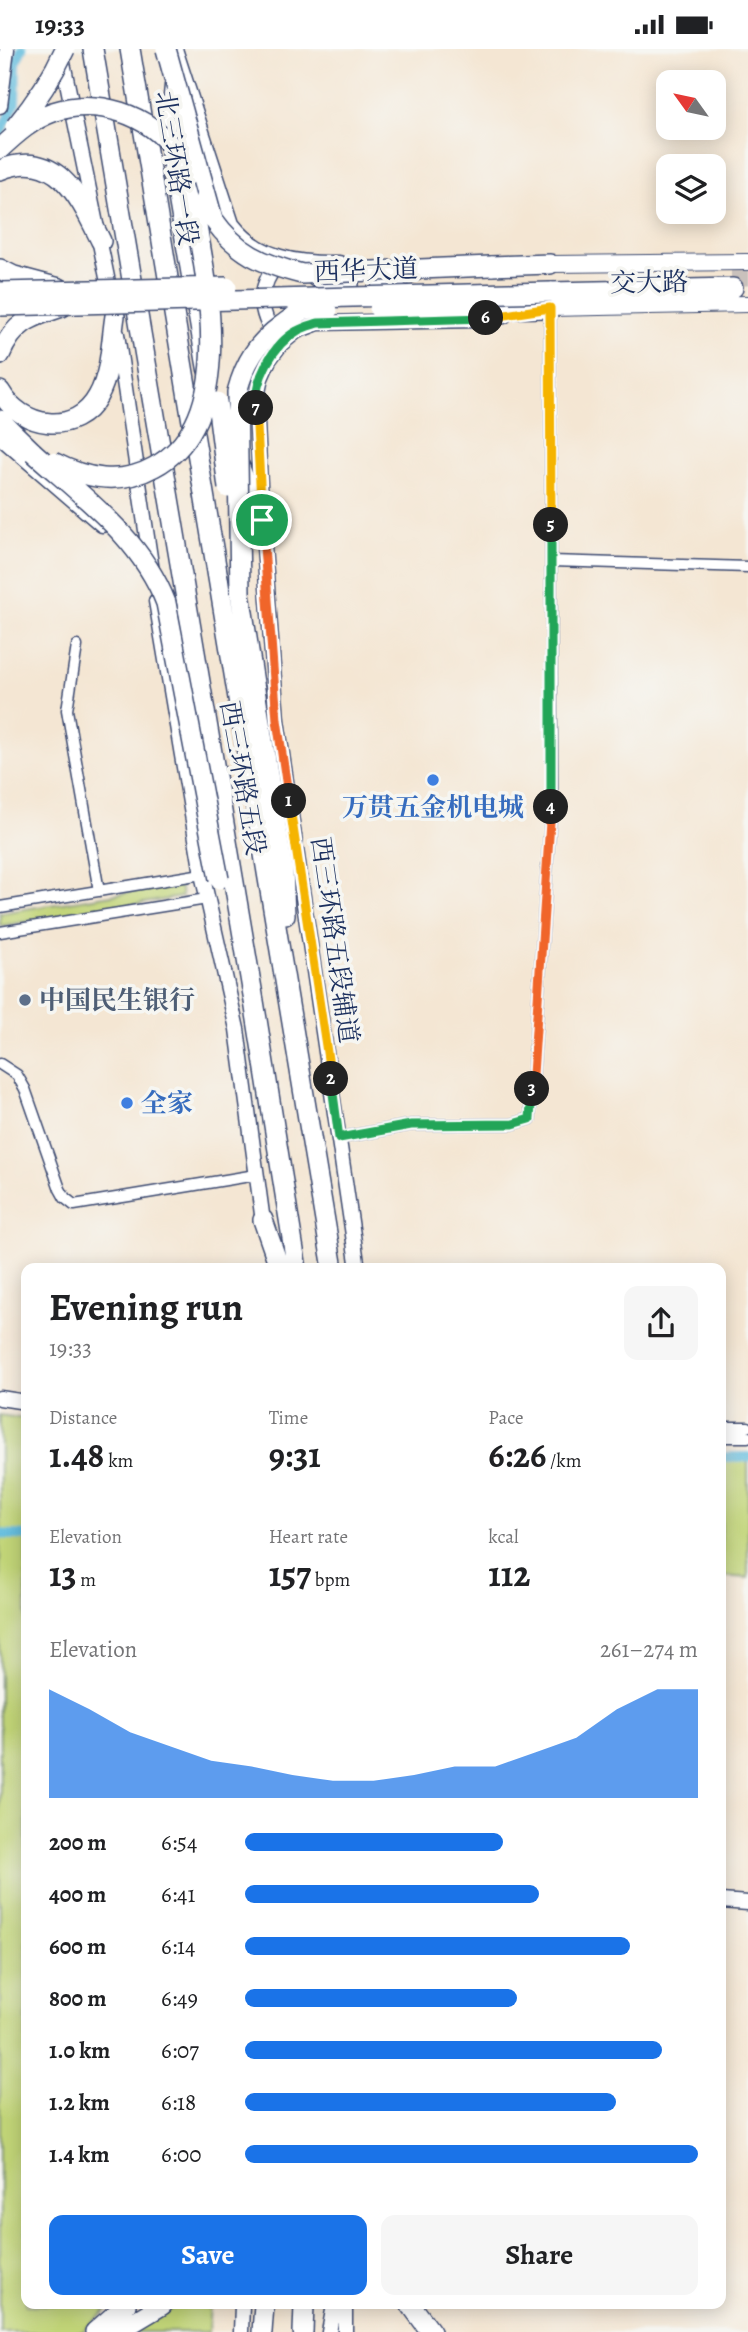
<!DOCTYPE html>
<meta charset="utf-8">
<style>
body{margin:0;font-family:Alegreya,"Noto Serif SC",serif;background:#f6f6f6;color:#202124;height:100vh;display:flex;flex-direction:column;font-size:26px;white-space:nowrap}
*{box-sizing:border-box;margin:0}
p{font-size:23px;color:#757577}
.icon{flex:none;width:38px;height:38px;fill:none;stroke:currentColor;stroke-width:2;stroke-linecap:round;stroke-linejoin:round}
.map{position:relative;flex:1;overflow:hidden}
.sheet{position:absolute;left:21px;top:1214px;width:705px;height:1046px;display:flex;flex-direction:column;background:#fff;border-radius:14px;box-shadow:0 4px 18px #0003}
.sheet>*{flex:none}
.needle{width:46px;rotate:303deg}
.fabs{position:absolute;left:656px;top:21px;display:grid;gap:14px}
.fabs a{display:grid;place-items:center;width:70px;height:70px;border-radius:14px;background:#fff;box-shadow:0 4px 18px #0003;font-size:35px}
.pin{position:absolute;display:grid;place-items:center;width:60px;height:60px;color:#fff;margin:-30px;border:4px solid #fff;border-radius:50%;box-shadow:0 2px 7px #0007}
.km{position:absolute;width:35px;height:35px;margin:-18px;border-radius:50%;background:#222;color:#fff;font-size:19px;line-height:35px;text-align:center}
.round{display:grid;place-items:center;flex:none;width:74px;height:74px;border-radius:14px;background:#f6f6f6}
.head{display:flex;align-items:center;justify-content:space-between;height:119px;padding:0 28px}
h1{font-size:38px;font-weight:600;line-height:52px}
.stats{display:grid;grid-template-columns:repeat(3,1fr);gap:10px;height:119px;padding:7px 28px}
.stats div{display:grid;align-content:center}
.stats b{font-size:35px;font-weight:600}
.stats small{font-size:19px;font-weight:400}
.stats p{font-size:19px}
.chart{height:196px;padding:14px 28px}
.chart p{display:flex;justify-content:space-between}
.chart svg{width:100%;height:126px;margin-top:7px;fill:#1a73e8;opacity:.7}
.action{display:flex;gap:14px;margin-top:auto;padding:14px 28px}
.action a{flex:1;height:80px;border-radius:14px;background:#1a73e8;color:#fff;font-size:28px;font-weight:600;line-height:80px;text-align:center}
.action a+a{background:#f6f6f6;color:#202124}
ul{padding:0 28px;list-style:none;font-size:23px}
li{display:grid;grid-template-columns:112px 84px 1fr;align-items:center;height:52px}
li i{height:18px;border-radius:9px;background:#1a73e8}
.status{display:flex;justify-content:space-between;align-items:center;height:49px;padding:0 35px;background:#fff;direction:ltr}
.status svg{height:19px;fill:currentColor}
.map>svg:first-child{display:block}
.green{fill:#c1d477;stroke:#6e826a;stroke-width:2}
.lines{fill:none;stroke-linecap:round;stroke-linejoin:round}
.canal{stroke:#5fbbdd;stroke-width:10}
.highway-tunnel{stroke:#c9c1bc;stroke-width:19;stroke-dasharray:19 10;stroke-linecap:butt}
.street-casing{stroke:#3c4a70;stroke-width:13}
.secondary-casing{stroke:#3c4a70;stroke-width:17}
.primary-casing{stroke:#3c4a70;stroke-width:18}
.highway-casing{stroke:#3c4a70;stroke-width:22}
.street{stroke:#fff;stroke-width:10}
.secondary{stroke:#fff;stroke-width:14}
.primary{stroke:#fff;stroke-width:16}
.highway{stroke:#fff;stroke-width:19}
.highway-bridge-casing{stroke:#3c4a70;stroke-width:22;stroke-linecap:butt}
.highway-bridge{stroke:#fff;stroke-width:19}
.split-1-casing{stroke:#fff;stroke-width:14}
.split-2-casing{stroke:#fff;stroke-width:14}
.split-3-casing{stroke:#fff;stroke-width:14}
.split-4-casing{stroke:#fff;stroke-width:14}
.split-5-casing{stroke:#fff;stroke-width:14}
.split-6-casing{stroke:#fff;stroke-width:14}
.split-7-casing{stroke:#fff;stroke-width:14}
.split-8-casing{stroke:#fff;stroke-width:14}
.split-1{stroke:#f0652b;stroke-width:9}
.split-2{stroke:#f5b400;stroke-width:9}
.split-3{stroke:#22a559;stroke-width:9}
.split-4{stroke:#f0652b;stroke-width:9}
.split-5{stroke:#22a559;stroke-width:9}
.split-6{stroke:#f5b400;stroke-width:9}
.split-7{stroke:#22a559;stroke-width:9}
.split-8{stroke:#f5b400;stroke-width:9}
.shop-dot{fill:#3f7fe0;stroke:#f6f6f2;stroke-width:2.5}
.service-dot{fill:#5c6f8a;stroke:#f6f6f2;stroke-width:2.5}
.labels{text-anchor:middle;stroke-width:7;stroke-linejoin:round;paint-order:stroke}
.street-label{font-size:26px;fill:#1b2f5e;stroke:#f6f6f2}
.shop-label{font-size:26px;font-weight:bold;fill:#366cbe;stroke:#f6f6f2}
.service-label{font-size:26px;font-weight:bold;fill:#4e5e75;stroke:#f6f6f2;text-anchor:start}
</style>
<div class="status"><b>19:33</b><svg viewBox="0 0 49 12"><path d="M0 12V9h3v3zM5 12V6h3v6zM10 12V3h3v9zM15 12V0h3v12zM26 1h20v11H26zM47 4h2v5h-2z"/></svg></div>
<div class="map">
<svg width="748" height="2283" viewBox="0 0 748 2283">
<rect width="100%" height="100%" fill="#f6f6f2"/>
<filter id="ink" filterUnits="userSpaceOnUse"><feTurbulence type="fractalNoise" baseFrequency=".0143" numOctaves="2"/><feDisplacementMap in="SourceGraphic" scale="14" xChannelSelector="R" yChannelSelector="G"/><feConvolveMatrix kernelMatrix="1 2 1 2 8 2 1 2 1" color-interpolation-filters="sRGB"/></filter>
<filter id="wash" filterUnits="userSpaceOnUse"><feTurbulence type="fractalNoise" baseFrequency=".00686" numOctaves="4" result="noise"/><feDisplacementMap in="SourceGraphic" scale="28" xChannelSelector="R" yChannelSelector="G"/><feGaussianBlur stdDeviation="1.57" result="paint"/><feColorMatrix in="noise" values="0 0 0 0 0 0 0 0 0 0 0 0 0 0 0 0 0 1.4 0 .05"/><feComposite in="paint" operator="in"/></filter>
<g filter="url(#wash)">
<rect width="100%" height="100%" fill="#f4e6d3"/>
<path class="green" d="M180 835 182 848 0 877V864Z
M0 1366 26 1370V2256H112L82 2283H0Z
M748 1404V1529L721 1527V1406Z
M179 2256H210L208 2283H130Z"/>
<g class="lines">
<path class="canal" d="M0 84 15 55 16 12 22 0
M721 1408H748
M0 1485 26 1487"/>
</g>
</g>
<g filter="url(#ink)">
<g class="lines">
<path class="highway-tunnel" d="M731 227H748"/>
<defs>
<path id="street" d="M551 512 748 518
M77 597 67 661 99 842
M0 858 202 825
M0 883 207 850
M0 1015 17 1026 25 1040 60 1140 65 1149 74 1156 256 1126
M339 1089 411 1076 513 1075 530 1070 552 745 550 259
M721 1378H748
M721 1388H748"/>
<path id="secondary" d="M175 0 232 175C258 209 297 215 339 214
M61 4 111 248
M172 36 168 79 169 110 205 321
M0 57 7 0
M117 285 152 522
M278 291C257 263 257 239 279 212
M0 388 102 476
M241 414 262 471 277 671 358 1220
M261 456 256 353 261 329 269 311 281 295 297 282 318 274 478 271 504 267
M156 552 202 825 237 980 264 1180
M0 1349 26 1353
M721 1852 748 1854
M241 2283 242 2256
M329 2283 334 2256
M345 2283V2256"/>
<path id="primary" d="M550 215 748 213
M550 259 748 255"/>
<path id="highway" d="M93 0 254 952 297 1220
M130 0 333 1220
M0 121C58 98 80 150 101 192
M188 126 193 156
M491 217 550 215
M0 220 14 227 59 239
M316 228 349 235
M381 234 415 222
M551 243 733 239
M486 260 550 259
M0 306C14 273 31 268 62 258
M0 342C21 379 76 388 98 347 111 324 111 292 115 267
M0 371 33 403
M240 544 283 821 285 866
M263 1171 280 1220
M411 2256 431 2283
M95 2283 126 2256
M117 2283 162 2256
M262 2283 264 2256
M303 2283 304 2256"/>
</defs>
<use href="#street" class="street-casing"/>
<use href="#secondary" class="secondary-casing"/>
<use href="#primary" class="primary-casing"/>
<use href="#highway" class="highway-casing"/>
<use href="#street" class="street"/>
<use href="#secondary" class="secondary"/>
<use href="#primary" class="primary"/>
<use href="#highway" class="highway"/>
<defs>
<path id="highway-bridge" d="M166 0 213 170C237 204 262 215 302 225L491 217
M15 78C35 54 52 29 65 0
M0 100C16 85 33 70 53 63 97 48 148 65 175 102 181 109 184 118 188 126
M0 243 227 238
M0 257 551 243
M379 260H486
M217 353 228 439
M33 403C84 449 141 489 166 554L219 830
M53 413C86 430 120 437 154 418 239 372 207 233 193 156
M240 544 237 343C245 313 257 294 282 276 289 271 297 264 306 261 312 259 321 261 328 261"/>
</defs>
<use href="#highway-bridge" class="highway-bridge-casing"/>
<use href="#highway-bridge" class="highway-bridge"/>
</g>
</g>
<g class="lines" filter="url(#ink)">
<defs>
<path id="split-1" d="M262 471 277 671 289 752"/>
<path id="split-2" d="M289 752 331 1030"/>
<path id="split-3" d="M331 1030 339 1089 411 1076 513 1075 530 1070 532 1040"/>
<path id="split-4" d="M532 1040 551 758"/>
<path id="split-5" d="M551 476V758"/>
<path id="split-6" d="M486 269 550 259 551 476"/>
<path id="split-7" d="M256 359C254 331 273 295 297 282 303 278 312 276 318 274L486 269"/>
<path id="split-8" d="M256 359 262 471"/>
</defs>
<use href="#split-1" class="split-1-casing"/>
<use href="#split-2" class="split-2-casing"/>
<use href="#split-3" class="split-3-casing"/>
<use href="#split-4" class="split-4-casing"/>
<use href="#split-5" class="split-5-casing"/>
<use href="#split-6" class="split-6-casing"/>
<use href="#split-7" class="split-7-casing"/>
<use href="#split-8" class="split-8-casing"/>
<use href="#split-1" class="split-1"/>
<use href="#split-2" class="split-2"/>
<use href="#split-3" class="split-3"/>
<use href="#split-4" class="split-4"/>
<use href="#split-5" class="split-5"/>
<use href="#split-6" class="split-6"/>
<use href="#split-7" class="split-7"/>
<use href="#split-8" class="split-8"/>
</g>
<g class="shop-dot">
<circle cx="433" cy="731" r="7"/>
<circle cx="127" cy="1054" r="7"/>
</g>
<circle class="service-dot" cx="25" cy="951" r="7"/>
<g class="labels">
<g class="street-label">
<text transform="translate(177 119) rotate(81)" y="9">北三环路一段</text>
<text transform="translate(366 221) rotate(-2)" y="9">西华大道</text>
<text transform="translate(649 233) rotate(-1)" y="9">交大路</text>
<text transform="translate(243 729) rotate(80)" y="9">西三环路五段</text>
<text transform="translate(335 891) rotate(82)" y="9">西三环路五段辅道</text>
</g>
<g class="shop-label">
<text x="433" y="767">万贯五金机电城</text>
<text x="141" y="1063" text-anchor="start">全家</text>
</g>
<g class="service-label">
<text x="39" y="960">中国民生银行</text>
</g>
</g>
</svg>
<div class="fabs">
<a><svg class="needle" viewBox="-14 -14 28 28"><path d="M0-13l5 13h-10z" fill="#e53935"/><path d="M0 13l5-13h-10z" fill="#757577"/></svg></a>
<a><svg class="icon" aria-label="layers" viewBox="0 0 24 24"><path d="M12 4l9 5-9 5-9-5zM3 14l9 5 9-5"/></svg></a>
</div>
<div class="pin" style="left:262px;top:471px;background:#1e9e55"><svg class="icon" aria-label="arrive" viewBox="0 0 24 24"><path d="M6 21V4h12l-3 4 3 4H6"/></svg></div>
<b class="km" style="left:289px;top:752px">1</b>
<b class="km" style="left:331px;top:1030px">2</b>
<b class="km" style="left:532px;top:1040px">3</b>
<b class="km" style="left:551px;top:758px">4</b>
<b class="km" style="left:551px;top:476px">5</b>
<b class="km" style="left:486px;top:269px">6</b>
<b class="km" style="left:256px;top:359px">7</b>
<section class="sheet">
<div class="head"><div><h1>Evening run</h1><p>19:33</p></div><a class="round"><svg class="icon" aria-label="share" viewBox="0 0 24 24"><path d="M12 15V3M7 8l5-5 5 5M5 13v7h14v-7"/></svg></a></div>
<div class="stats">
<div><p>Distance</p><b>1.48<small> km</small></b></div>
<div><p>Time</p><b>9:31</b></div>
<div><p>Pace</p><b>6:26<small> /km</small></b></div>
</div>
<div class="stats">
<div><p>Elevation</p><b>13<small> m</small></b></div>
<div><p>Heart rate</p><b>157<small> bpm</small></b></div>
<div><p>kcal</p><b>112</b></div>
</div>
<div class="chart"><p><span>Elevation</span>261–274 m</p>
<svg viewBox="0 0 160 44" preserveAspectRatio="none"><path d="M0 44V6L10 13L20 21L30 26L40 31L50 33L60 36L70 38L80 38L90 36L100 33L110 33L120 28L130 23L140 13L150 6L160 6V44z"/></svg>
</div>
<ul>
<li><b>200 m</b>6:54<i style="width:57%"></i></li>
<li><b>400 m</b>6:41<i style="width:65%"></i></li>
<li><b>600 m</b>6:14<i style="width:85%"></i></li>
<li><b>800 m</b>6:49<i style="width:60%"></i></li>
<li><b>1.0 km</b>6:07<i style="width:92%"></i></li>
<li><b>1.2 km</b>6:18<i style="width:82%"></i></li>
<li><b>1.4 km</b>6:00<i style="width:100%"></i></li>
</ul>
<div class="action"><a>Save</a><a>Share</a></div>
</section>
</div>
